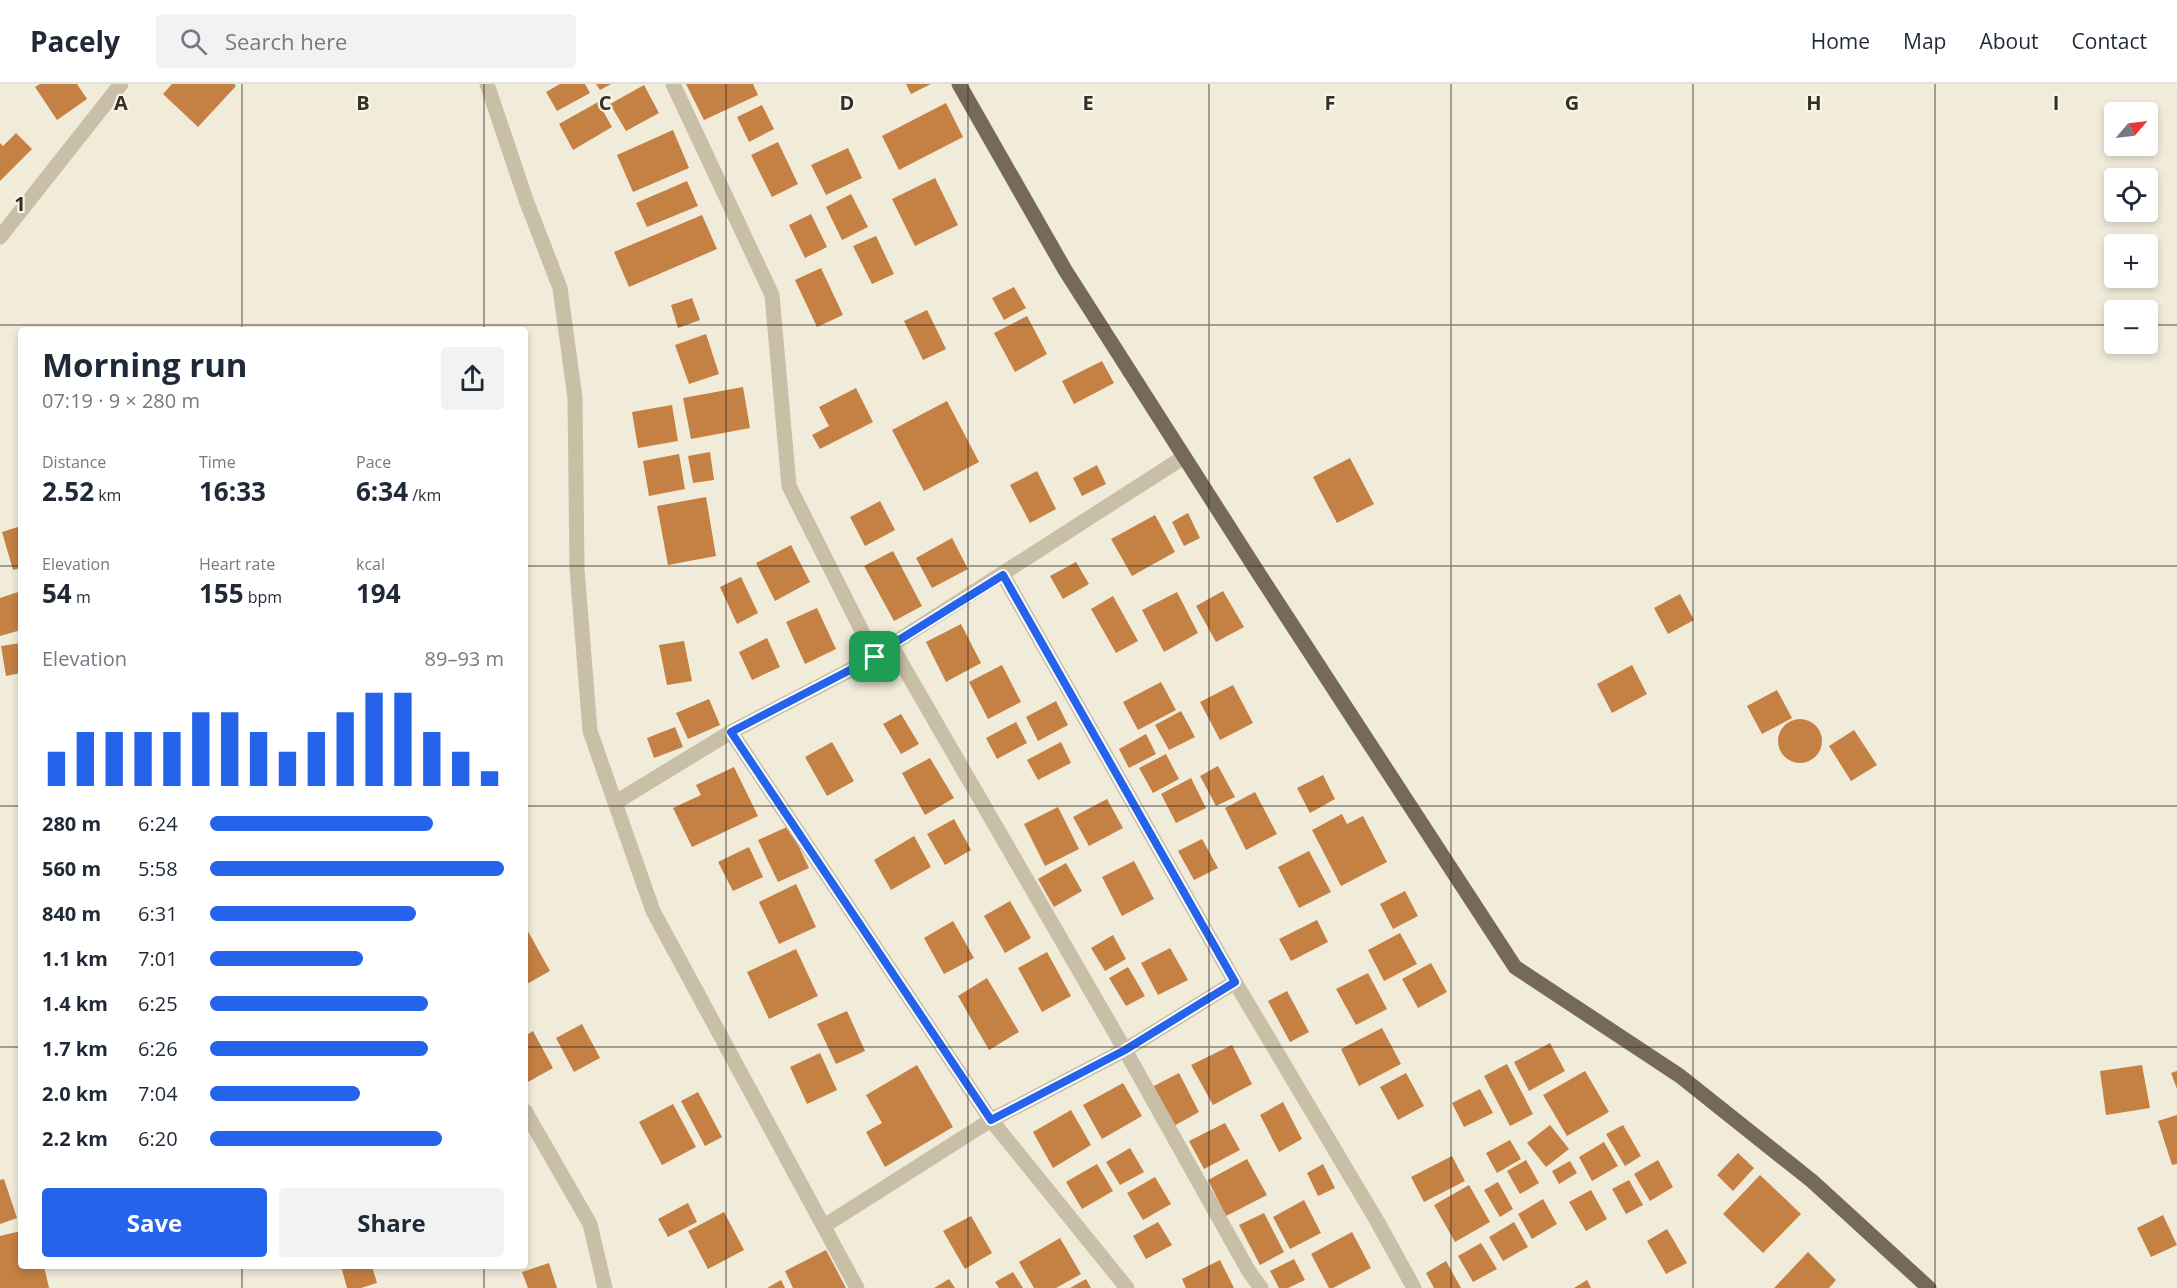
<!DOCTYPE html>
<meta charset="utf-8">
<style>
body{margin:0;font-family:"Open Sans",sans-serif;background:#f2f2f3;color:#1f2937;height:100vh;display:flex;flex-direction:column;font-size:22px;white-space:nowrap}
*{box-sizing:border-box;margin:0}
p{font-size:20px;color:#747a83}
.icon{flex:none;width:33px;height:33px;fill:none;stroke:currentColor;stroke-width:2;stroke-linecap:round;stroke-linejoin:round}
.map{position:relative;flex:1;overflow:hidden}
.drawer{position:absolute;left:18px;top:243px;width:510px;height:942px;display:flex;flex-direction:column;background:#fff;border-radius:6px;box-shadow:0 3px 9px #0003}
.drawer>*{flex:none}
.needle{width:39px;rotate:62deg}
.tools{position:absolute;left:2104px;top:18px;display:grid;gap:12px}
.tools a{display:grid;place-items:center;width:54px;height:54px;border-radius:6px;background:#fff;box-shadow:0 3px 9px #0003;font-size:30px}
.pin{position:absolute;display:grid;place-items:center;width:51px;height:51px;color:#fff;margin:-26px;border-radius:12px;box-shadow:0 3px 9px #0006}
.round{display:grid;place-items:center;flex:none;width:63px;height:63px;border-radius:6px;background:#f2f2f3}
.headline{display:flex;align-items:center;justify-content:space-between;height:102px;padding:0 24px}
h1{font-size:33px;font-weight:700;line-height:45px}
.stats{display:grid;grid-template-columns:repeat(3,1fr);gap:9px;height:102px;padding:6px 24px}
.stats div{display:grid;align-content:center}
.stats b{font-size:26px;font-weight:700}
.stats small{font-size:16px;font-weight:400}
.stats p{font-size:16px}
.chart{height:168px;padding:12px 24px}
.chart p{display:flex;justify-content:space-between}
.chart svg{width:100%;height:108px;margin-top:6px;stroke:#2563eb;stroke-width:6}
.primary-button{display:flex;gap:12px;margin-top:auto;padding:12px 24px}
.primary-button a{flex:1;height:69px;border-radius:6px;background:#2563eb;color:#fff;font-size:24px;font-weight:700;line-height:69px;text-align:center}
.primary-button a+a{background:#f2f2f3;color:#1f2937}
ul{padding:0 24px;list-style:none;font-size:20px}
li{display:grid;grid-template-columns:96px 72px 1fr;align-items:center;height:45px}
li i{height:15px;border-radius:8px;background:#2563eb}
header{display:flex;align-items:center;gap:36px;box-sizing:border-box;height:84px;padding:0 30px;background:#fff;border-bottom:2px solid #e0e1e3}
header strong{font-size:28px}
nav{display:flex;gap:33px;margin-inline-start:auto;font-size:21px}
.search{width:420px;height:54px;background:#f2f2f3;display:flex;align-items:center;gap:15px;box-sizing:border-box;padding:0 21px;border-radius:6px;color:#747a83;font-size:22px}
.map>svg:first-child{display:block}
.building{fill:#c58044}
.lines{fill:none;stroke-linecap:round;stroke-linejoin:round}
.minor{stroke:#c9bea6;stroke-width:15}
.major{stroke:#776958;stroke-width:15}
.route-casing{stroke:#fff;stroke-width:12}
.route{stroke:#2563eb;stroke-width:8}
.grid{fill:none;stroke:#352f27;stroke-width:1.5;stroke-opacity:0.55}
.grid-label{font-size:20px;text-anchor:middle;font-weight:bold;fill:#352f27;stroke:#f9f5e6;stroke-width:4.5;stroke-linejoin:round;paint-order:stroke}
</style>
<header>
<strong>Pacely</strong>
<div class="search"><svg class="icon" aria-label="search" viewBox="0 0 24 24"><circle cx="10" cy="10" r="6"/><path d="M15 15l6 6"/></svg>Search here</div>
<nav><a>Home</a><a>Map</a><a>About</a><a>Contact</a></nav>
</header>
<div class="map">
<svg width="2177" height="1204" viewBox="0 0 2177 1204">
<rect width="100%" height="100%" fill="#f1ebda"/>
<path class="building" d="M40 0H77L87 15 57 36 35 3Z
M172 0H234L236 2 198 43 163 10Z
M560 0H585L590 9 557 27 546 8Z
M596 0H611L600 6Z
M686 0H753L758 11 704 36Z
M906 0H931L911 10Z
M644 1 659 29 626 47 610 20Z
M598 18 612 43 573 66 559 40Z
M946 19 963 53 899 86 882 52Z
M762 21 774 45 749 58 737 33Z
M673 46 689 84 633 108 617 71Z
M16 49 32 65 0 97V59L3 62Z
M778 58 798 100 772 113 751 71Z
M848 64 862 94 826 111 811 81Z
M935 94 958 141 915 162 892 115Z
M687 97 698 122 647 143 636 119Z
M851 110 868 143 842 156 826 123Z
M811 130 827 163 805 174 789 141Z
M702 131 717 165 629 203 614 168Z
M876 152 894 190 872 200 853 162Z
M821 184 843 231 817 243 795 196Z
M1014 203 1026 224 1004 236 992 214Z
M692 214 700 236 678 244 671 221Z
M927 226 946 265 923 276 904 237Z
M1027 232 1047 270 1015 288 994 249Z
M706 250 719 290 689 300 675 261Z
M1102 277 1114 299 1074 320 1062 297Z
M743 303 750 344 691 355 683 314Z
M856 304 873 338 820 365 812 351 829 342 819 323Z
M947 317 979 378 924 407 892 346Z
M672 321 678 357 638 364 632 328Z
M710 368 714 396 693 399 688 372Z
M679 370 685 405 649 412 643 377Z
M1350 374 1374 420 1337 439 1313 393Z
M1097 381 1106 400 1082 412 1073 394Z
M1037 387 1056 425 1030 439 1010 401Z
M706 413 716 472 668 481 657 422Z
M880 417 895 446 865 462 850 433Z
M1188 429 1200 454 1184 462 1172 438Z
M1155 431 1175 468 1132 492 1111 455Z
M21 442V484L13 486 2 448Z
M952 454 968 485 932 504 916 474Z
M791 461 810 498 775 517 756 479Z
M893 467 922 522 894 537 864 482Z
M1076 478 1089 500 1063 515 1050 492Z
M741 493 758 529 737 540 720 503Z
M21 507V546L0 552V514Z
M1223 507 1244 543 1216 558 1196 522Z
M1177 508 1198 549 1164 568 1142 526Z
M1680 510 1694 536 1668 550 1654 524Z
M1113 512 1138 557 1116 569 1091 525Z
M817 524 836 565 805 580 786 538Z
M961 540 981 579 946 598 926 558Z
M767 554 780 583 752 596 739 568Z
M684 557 692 597 667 601 659 561Z
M21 559V589L6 592 1 562Z
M1002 581 1021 618 988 635 969 598Z
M1632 581 1647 610 1612 629 1597 600Z
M1161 598 1176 626 1138 646 1123 618Z
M1233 601 1253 639 1220 656 1200 618Z
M1777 606 1792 634 1762 650 1747 622Z
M709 615 720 641 688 655 676 629Z
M1056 617 1068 641 1038 657 1026 633Z
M1181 627 1195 653 1169 666 1155 641Z
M901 630 919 660 901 670 883 640Z
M1778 657a22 22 0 1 1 44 0a22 22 0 1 1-44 0Z
M1016 638 1027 659 997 675 986 654Z
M675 643 683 663 654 674 647 654Z
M1854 646 1877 681 1851 697 1829 662Z
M1146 650 1156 670 1129 684 1119 665Z
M832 658 854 697 827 712 805 673Z
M1061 658 1071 679 1038 696 1027 676Z
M1166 670 1179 695 1153 709 1139 684Z
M930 674 954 714 925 731 902 689Z
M1218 682 1235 713 1216 722 1200 692Z
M734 683 758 732 692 763 673 724 701 711 696 701Z
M1323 691 1335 715 1310 729 1297 704Z
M1191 694 1206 724 1176 739 1161 710Z
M1255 708 1277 750 1246 766 1225 724Z
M1107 715 1123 744 1089 762 1073 733Z
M1058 723 1079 765 1045 782 1024 740Z
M1342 730 1347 740 1363 732 1387 778 1341 802 1312 746Z
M954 735 971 766 945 781 927 750Z
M789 742 809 784 778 798 758 756Z
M914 752 931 783 891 806 874 776Z
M1202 755 1218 784 1194 796 1178 767Z
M749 763 763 793 733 807 718 778Z
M1309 767 1331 808 1299 824 1278 783Z
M1134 777 1154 815 1122 832 1102 793Z
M1066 779 1082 807 1054 823 1038 795Z
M796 800 816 843 779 860 759 818Z
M1405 807 1418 832 1393 845 1380 820Z
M1010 817 1031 854 1005 869 984 832Z
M1317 836 1328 858 1291 877 1279 855Z
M953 837 974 874 944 890 924 854Z
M525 842 550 887 525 901Z
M1400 849 1417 880 1384 897 1368 866Z
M1113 851 1126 875 1105 887 1091 864Z
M1170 864 1188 896 1158 911 1141 879Z
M796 865 818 912 769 935 747 888Z
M1047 868 1071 912 1042 928 1018 884Z
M1431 879 1447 908 1418 924 1402 895Z
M1128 883 1145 912 1126 922 1109 894Z
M1368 889 1387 925 1356 941 1336 905Z
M987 894 1019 948 989 966 958 912Z
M1287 907 1309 948 1290 958 1268 917Z
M847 927 865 967 836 980 817 940Z
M582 940 600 974 574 988 556 954Z
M1382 944 1401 980 1359 1002 1341 965Z
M533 947 553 984 528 998 525 992V952Z
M1550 959 1565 987 1529 1007 1514 978Z
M1232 961 1252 1000 1213 1021 1191 981Z
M820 969 837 1006 807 1020 790 983Z
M1507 980 1533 1030 1510 1042 1484 992Z
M917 981 953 1043 885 1083 866 1048 882 1039 866 1011Z
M2142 981 2150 1024 2106 1031 2100 987Z
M1585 987 1609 1028 1567 1052 1543 1011Z
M2177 987V1005L2171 989Z
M1179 989 1199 1028 1172 1043 1150 1004Z
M1406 989 1424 1022 1398 1036 1380 1003Z
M1123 999 1142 1032 1102 1055 1083 1021Z
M1480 1005 1493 1029 1464 1043 1452 1019Z
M698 1008 722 1053 705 1062 681 1017Z
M1283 1018 1302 1055 1279 1068 1260 1031Z
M673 1020 696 1063 662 1081 639 1038Z
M1071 1026 1091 1061 1053 1084 1033 1048Z
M2177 1031V1080L2172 1081 2158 1037Z
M1225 1039 1240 1066 1204 1085 1189 1057Z
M1550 1041 1569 1065 1546 1083 1527 1059Z
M1623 1041 1641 1072 1625 1082 1606 1050Z
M1510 1056 1521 1075 1497 1089 1486 1069Z
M1604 1058 1618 1082 1592 1097 1579 1073Z
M1130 1064 1144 1088 1120 1101 1106 1078Z
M1738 1069 1754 1084 1733 1107 1717 1091Z
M1452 1072 1465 1097 1424 1118 1411 1093Z
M1247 1075 1267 1111 1226 1132 1208 1096Z
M1526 1076 1539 1099 1520 1110 1507 1087Z
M1658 1076 1673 1103 1650 1117 1634 1090Z
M1570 1077 1577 1089 1559 1100 1552 1087Z
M1097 1080 1113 1107 1082 1125 1066 1098Z
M1323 1080 1335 1104 1318 1112 1307 1089Z
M1760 1091 1801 1130 1763 1169 1723 1130Z
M1155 1093 1171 1120 1143 1136 1127 1109Z
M4 1095 17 1134 0 1140V1096Z
M1629 1096 1643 1121 1626 1130 1612 1105Z
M1498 1098 1513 1125 1500 1133 1484 1106Z
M1469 1101 1490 1138 1455 1158 1434 1121Z
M1591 1106 1607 1135 1586 1147 1569 1118Z
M1543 1115 1557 1140 1532 1155 1518 1130Z
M1304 1116 1321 1149 1290 1165 1273 1133Z
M688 1119 697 1138 668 1153 658 1135Z
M724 1128 744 1166 708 1185 688 1147Z
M1264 1129 1284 1168 1260 1181 1239 1141Z
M2163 1131 2177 1161 2151 1173 2137 1144Z
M971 1132 992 1169 965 1185 943 1147Z
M1158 1138 1172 1161 1146 1175 1133 1152Z
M1514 1138 1528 1163 1503 1177 1489 1153Z
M1667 1145 1687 1179 1666 1190 1647 1157Z
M21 1147V1182H44L49 1204H0V1152Z
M1352 1148 1371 1184 1333 1204H1329L1311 1170Z
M1060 1154 1081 1190 1056 1204H1034L1019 1178Z
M1481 1159 1497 1185 1473 1198 1458 1172Z
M826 1166 846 1204H793L785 1187Z
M1808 1168 1836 1196 1829 1204H1774Z
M1294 1175 1305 1196 1288 1204H1279L1270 1187Z
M1220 1176 1234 1204H1186L1182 1195Z
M1446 1177 1461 1204H1434L1426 1189Z
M549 1179 557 1204H528L522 1188Z
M341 1182H372L377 1199 361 1204H347Z
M1013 1188 1023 1204H999L995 1198Z
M949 1195 955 1204H934Z
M1086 1195 1091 1204H1070Z
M781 1196 785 1204H767Z
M1587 1196 1591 1204H1574Z"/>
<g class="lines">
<path class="minor" d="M487 0 526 116 560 204 575 314 577 485 590 647 653 827 857 1204
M673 0 772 211 789 402 875 573
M0 153 121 0
M1003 491 1235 898 1377 1137 1414 1204
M891 561 1125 966 1248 1186 1261 1204
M731 648 991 1036 1127 1204
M616 718 731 648 875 573 891 561 1184 373
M525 1027 590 1140 605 1204
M824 1142 991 1036 1125 966 1235 898"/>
<path class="major" d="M959 0 1065 186 1259 490 1515 883 1680 992 1812 1097 1929 1204"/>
</g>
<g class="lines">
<defs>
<path id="route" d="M1003 491 1235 898 1125 966 991 1036 731 648 875 573 891 561Z"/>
</defs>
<use href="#route" class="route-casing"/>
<use href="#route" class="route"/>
</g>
<path class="grid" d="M242 0V246M484 0V246M726 0V1204M968 0V1204M1209 0V1204M1451 0V1204M1693 0V1204M1935 0V1204M0 241H2115M2148 241H2177M0 482H21M525 482H2177M0 722H21M525 722H2177M0 963H21M525 963H2177M242 1182V1204M484 1182V1204"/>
<g class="grid-label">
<text x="121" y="26">A</text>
<text x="363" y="26">B</text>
<text x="605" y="26">C</text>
<text x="847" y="26">D</text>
<text x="1088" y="26">E</text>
<text x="1330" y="26">F</text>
<text x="1572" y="26">G</text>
<text x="1814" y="26">H</text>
<text x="2056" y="26">I</text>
<text x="20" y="127">1</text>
</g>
</svg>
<div class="tools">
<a><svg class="needle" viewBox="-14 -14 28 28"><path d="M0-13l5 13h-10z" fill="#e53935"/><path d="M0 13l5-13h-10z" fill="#747a83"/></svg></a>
<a><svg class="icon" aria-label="locate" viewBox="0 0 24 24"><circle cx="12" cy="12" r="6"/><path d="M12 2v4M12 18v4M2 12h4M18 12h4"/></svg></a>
<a>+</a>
<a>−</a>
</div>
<div class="pin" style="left:875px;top:573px;background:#1e9e55"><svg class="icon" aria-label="arrive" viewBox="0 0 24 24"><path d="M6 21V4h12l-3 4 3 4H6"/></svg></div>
<section class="drawer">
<div class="headline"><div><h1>Morning run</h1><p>07:19 · 9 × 280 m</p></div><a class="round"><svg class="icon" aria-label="share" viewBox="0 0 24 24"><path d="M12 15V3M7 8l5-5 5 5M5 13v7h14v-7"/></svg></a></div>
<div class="stats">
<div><p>Distance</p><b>2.52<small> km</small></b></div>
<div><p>Time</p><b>16:33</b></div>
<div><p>Pace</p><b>6:34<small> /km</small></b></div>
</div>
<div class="stats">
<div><p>Elevation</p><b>54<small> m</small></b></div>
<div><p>Heart rate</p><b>155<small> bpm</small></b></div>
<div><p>kcal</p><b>194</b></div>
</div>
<div class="chart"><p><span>Elevation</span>89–93 m</p>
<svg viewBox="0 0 160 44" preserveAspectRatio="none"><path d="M5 44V30M15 44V22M25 44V22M35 44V22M45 44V22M55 44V14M65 44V14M75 44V22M85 44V30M95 44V22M105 44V14M115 44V6M125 44V6M135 44V22M145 44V30M155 44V38"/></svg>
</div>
<ul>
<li><b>280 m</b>6:24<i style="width:76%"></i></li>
<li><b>560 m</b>5:58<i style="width:100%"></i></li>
<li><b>840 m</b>6:31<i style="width:70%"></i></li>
<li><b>1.1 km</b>7:01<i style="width:52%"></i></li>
<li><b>1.4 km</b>6:25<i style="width:74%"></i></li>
<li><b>1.7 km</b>6:26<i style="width:74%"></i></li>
<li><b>2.0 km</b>7:04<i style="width:51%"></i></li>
<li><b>2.2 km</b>6:20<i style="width:79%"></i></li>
</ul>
<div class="primary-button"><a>Save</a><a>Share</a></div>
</section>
</div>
